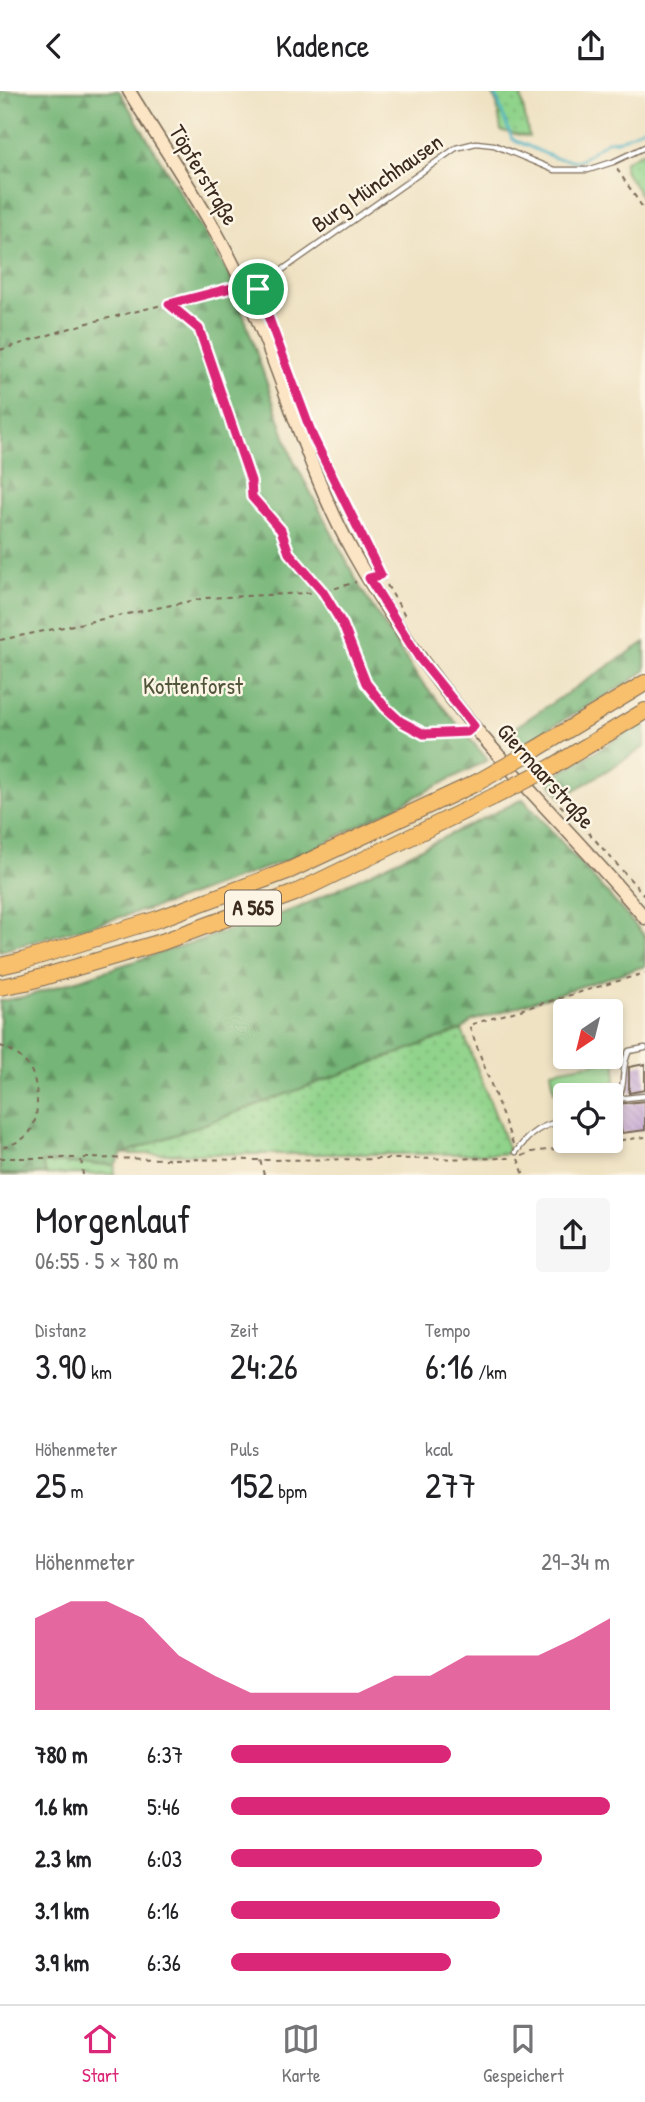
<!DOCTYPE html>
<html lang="de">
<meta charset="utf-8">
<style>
body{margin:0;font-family:"Patrick Hand",sans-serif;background:#f6f6f6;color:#202124;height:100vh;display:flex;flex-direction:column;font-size:26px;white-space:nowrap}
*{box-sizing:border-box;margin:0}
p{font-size:23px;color:#757577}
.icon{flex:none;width:38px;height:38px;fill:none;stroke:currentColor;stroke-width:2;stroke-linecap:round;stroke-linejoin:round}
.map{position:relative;height:1084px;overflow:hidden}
.panel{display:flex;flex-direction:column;background:#fff;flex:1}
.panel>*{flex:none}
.needle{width:46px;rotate:215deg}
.controls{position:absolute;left:553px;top:908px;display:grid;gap:14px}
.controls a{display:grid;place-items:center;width:70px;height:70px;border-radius:7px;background:#fff;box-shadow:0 4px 10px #0003;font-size:35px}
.pin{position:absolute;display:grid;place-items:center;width:60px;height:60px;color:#fff;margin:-30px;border:4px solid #fff;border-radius:50%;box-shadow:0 2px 7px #0007}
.round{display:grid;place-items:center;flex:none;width:74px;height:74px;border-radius:7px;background:#f6f6f6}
.head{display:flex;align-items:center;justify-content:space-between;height:119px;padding:0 35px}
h1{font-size:38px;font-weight:600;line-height:52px}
.stats{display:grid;grid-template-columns:repeat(3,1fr);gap:10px;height:119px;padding:7px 35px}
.stats div{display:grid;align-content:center}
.stats b{font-size:35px;font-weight:600}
.stats small{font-size:19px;font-weight:400}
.stats p{font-size:19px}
.chart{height:196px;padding:14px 35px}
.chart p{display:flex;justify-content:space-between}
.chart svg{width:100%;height:126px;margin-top:7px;fill:#db2777;opacity:.7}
ul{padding:0 35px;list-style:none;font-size:23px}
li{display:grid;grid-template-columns:112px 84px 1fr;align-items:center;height:52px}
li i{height:18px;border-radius:9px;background:#db2777}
header{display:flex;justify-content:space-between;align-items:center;height:91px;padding:0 35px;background:#fff;font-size:32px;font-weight:600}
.dock{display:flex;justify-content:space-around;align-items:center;height:98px;border-top:2px solid #e0e0e0;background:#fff;font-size:19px;color:#757577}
.dock a{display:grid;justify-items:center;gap:4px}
.dock .active{color:#db2777}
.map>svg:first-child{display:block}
.grass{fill:url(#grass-dots);stroke:#667e54;stroke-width:2}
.forest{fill:url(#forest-firs);stroke:#58704a;stroke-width:2}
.garden{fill:#90d38b;stroke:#667e54;stroke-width:2}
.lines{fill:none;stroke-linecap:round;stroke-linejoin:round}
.stream{stroke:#48b2c6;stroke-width:2.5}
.building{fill:url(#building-back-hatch)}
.lane-casing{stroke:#7a6a58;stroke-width:7}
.secondary-casing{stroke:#7a6a58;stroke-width:15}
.highway-casing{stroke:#7a6a58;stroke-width:18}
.path{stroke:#7a6a58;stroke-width:2;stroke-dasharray:5 5;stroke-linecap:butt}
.lane{stroke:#fff;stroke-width:4.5}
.secondary{stroke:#fce5c4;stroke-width:12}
.highway{stroke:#f8bf6c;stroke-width:16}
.highway-bridge-casing{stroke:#7a6a58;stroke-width:18;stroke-linecap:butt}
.highway-bridge{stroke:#f8bf6c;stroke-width:16}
.route-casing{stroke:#fff;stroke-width:14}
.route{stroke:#db2777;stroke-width:9}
.labels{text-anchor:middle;stroke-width:5;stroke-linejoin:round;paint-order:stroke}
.shield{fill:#fcf5e5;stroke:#75675a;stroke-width:2}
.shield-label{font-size:21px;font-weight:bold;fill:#3b2a1e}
.street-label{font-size:23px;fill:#3b2a1e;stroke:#fcf5e5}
.park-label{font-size:23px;fill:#505439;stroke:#fcf5e5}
</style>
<header><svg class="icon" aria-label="back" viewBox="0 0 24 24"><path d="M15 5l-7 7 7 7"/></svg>Kadence<svg class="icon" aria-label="share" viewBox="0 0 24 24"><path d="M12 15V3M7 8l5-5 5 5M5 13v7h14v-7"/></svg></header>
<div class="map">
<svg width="645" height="1084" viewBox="0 0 645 1084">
<defs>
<pattern id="grass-dots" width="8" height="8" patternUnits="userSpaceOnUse" patternTransform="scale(1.75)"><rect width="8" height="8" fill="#90d38b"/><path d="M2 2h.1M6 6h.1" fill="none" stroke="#7db578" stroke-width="1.8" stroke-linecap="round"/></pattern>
<pattern id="forest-firs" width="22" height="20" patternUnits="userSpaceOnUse" patternTransform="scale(1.75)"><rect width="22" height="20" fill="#74b577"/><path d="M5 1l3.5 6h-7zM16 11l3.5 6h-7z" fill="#609361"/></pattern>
<pattern id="building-back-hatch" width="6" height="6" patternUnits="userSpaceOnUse" patternTransform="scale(1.75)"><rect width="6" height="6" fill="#b895d2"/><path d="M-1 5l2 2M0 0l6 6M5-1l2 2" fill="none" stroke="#977aaa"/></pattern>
</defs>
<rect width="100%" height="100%" fill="#fcf5e5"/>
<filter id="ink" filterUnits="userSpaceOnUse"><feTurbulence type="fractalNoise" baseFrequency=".0143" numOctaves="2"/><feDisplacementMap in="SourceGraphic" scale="14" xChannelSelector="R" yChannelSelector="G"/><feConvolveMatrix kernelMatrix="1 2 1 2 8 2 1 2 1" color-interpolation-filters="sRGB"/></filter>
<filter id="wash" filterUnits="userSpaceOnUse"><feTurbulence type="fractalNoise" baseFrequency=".00686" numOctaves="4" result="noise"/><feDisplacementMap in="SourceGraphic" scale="28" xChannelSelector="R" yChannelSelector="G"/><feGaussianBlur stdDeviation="1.57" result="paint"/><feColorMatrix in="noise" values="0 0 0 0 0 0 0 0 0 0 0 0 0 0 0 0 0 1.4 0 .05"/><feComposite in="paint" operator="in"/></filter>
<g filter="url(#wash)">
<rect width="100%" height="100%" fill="#efe2c3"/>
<path class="grass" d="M491 0H520L529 46 501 40 497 13Z
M645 60V111L624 79 625 70Z
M462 939 509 1059 505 1063H122Z
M41 1071 115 1074 114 1083 0 1084Z"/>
<path class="forest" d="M0 0H119L231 187 292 366 360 496 418 587 488 669 303 763 170 812 0 860Z
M645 551V580L629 591 515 657 505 643Z
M645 631V656L562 707 548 689Z
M523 708 645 845V875L472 930 462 939 122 1063 115 1074 42 1071 46 1083H0V910L28 905 298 817Z"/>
<path class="garden" d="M616 968V987L612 995 562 1004 554 1000 551 980Z"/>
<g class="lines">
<path class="stream" d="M494 0 512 48 555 67 579 70 607 50 620 49 645 36"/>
</g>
<g id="blocks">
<path class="building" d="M645 973V999L629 1002V976Z
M645 1010V1039L622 1042 617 1013Z"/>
</g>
</g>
<g filter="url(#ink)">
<use href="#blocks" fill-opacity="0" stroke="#7a6a58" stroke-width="2"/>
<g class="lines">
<defs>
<path id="lane" d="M248 203 456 57 476 52 494 54 554 79H588L613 71 645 56
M616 1008 645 1005
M611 1011C630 1001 618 980 629 960L645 957
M516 1061C532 1039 540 1036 565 1028"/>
<path id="secondary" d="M129 0C169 66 215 130 246 201 284 287 307 378 352 460 387 523 429 582 476 638 530 703 591 762 645 827"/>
<path id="highway" d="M536 658 645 592
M552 676 645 620
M0 875 22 870 158 828 290 779 478 691
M0 896 26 891 162 851 295 802 493 706"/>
</defs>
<use href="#lane" class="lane-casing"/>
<use href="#secondary" class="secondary-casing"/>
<use href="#highway" class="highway-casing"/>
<path class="path" d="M617 78 645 120
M169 213 199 238 251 390 252 406 281 439 289 462 323 501 343 534 366 592 385 616 400 630 424 643 464 641
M0 259 84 233 232 197
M320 360 372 469 406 526
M0 549 206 507 323 501 356 491
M560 714 580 732 645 805
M0 955C12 958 23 967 30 978 39 992 40 1030 29 1042 21 1051 11 1054 0 1057
M513 1053 469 934 645 882
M522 1065 532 1061 645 1046
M0 1067H80
M518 1068 524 1084
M83 1084 81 1067 259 1069
M264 1084 260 1069 513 1067"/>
<use href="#lane" class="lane"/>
<use href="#secondary" class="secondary"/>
<use href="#highway" class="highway"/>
<defs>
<path id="highway-bridge" d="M478 691 536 658
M493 706 552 676"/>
</defs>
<use href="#highway-bridge" class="highway-bridge-casing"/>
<use href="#highway-bridge" class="highway-bridge"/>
</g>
</g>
<g class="lines" filter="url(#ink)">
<defs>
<path id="route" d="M243 194 247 204 258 198 313 346 381 484 369 487 420 568 474 635 467 641 424 643 400 630 385 616 366 592 343 534 323 501 289 462 281 439 252 406 251 390 199 238 169 213Z"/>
</defs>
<use href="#route" class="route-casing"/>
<use href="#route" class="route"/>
</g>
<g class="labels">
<rect class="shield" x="225" y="799.5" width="56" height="35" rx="5"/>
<g class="shield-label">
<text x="253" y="824">A 565</text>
</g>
<g class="street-label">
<text transform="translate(204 84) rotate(59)" y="8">Töpferstraße</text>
<text transform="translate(377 92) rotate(-35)" y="8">Burg Münchhausen</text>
<text transform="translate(546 685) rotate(48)" y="8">Giermaarstraße</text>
</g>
<g class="park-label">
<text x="193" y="603">Kottenforst</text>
</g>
</g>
</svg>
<div class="controls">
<a><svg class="needle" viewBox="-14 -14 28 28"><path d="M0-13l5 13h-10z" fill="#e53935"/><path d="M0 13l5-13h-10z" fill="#757577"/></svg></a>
<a><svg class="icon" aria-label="locate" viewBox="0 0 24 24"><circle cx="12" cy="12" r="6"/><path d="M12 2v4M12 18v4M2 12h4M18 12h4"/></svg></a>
</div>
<div class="pin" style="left:258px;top:198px;background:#1e9e55"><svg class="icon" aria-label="arrive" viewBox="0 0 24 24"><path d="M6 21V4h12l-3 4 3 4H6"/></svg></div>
</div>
<section class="panel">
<div class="head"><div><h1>Morgenlauf</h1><p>06:55 · 5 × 780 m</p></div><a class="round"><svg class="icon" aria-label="share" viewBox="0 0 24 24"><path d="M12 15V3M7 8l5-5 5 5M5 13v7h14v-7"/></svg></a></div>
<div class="stats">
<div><p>Distanz</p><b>3.90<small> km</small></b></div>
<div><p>Zeit</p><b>24:26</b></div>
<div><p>Tempo</p><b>6:16<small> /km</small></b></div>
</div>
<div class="stats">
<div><p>Höhenmeter</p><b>25<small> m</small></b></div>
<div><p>Puls</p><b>152<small> bpm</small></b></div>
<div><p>kcal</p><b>277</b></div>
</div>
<div class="chart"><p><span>Höhenmeter</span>29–34 m</p>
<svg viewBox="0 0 160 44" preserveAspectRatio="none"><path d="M0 44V12L10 6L20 6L30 12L40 25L50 32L60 38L70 38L80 38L90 38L100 32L110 32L120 25L130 25L140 25L150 19L160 12V44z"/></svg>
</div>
<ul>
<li><b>780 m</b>6:37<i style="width:58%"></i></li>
<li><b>1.6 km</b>5:46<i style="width:100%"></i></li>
<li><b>2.3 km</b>6:03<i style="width:82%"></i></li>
<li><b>3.1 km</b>6:16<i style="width:71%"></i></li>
<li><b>3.9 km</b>6:36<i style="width:58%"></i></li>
</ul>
</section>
<nav class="dock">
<a class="active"><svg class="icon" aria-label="home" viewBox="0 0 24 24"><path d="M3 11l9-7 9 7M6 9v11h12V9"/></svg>Start</a>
<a><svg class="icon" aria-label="map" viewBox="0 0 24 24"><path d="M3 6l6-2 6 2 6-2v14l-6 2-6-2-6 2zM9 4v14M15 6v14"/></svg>Karte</a>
<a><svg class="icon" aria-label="saved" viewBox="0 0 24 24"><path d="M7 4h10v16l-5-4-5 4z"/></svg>Gespeichert</a>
</nav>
